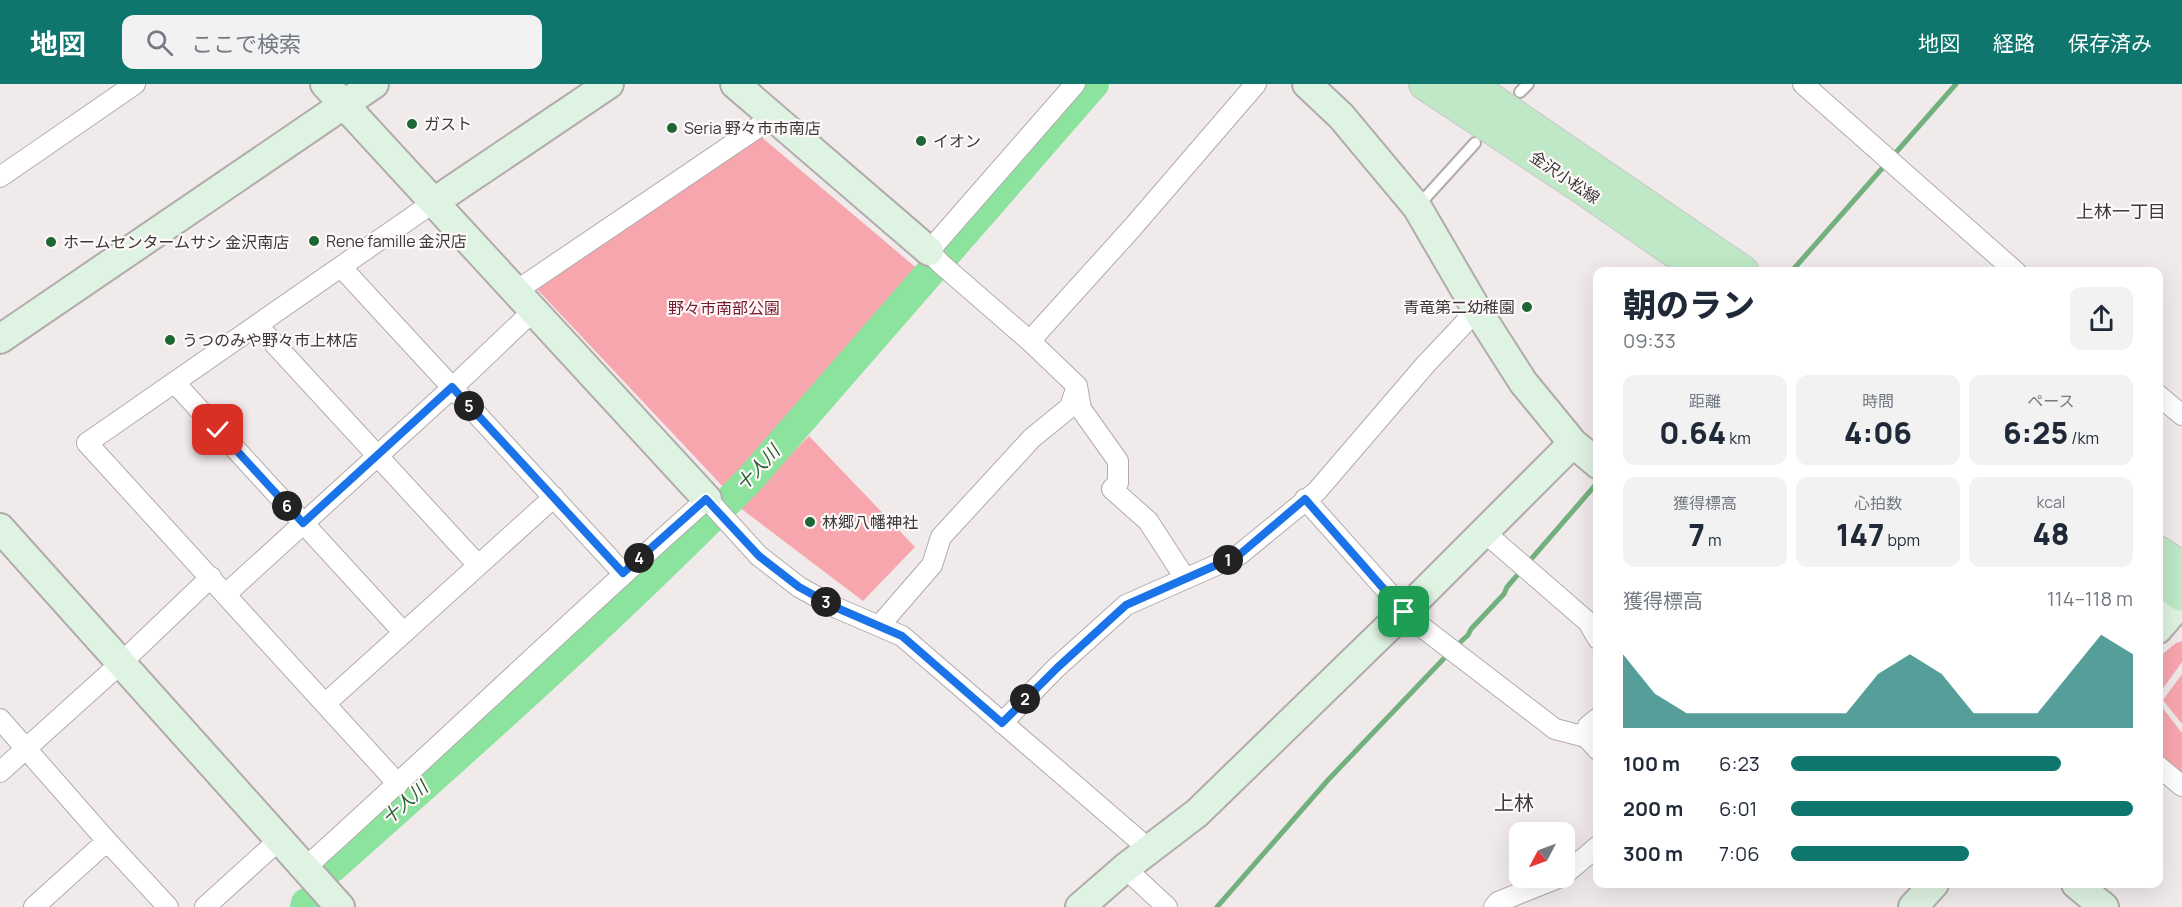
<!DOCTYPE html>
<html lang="ja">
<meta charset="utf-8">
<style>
body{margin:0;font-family:Manrope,"Noto Sans JP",sans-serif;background:#f2f2f3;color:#1f2937;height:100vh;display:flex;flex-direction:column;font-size:22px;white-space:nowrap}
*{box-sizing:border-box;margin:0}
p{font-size:20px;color:#747a83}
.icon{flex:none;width:33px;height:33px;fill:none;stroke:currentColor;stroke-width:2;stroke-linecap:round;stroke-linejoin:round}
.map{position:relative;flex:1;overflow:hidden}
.sheet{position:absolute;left:1593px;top:183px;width:570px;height:621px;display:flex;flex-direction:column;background:#fff;border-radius:12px;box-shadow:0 6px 24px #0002}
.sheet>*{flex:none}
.needle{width:39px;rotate:229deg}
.fabs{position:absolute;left:1509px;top:738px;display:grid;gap:12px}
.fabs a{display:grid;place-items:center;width:66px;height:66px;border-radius:12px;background:#fff;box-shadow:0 6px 24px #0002;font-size:30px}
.pin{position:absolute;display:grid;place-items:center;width:51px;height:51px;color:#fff;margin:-26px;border-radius:12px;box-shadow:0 3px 9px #0006}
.km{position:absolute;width:30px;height:30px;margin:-15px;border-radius:50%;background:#222;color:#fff;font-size:16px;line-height:30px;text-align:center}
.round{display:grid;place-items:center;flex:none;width:63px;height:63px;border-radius:12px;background:#f2f2f3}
.head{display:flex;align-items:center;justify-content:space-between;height:102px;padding:0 30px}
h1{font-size:33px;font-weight:800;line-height:45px}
.metrics{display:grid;grid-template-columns:repeat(3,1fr);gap:9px;height:102px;padding:6px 30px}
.metrics div{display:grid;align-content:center;border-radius:12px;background:#f2f2f3;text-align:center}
.metrics b{font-size:30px;font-weight:800}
.metrics small{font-size:16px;font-weight:400}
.metrics p{font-size:16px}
.chart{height:168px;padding:12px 30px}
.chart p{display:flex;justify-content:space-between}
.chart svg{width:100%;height:108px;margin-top:6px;fill:#0f766e;opacity:.7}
ul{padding:0 30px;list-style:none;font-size:20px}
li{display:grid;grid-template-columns:96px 72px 1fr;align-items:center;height:45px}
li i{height:15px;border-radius:8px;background:#0f766e}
header{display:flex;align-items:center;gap:36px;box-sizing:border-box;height:84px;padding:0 30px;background:#0f766e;color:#fff}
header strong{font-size:28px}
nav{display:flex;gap:33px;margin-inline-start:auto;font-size:21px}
.search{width:420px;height:54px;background:#f2f2f3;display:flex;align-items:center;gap:15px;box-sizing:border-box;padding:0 21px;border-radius:12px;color:#747a83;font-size:22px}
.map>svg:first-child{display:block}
.green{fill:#f8a6ae}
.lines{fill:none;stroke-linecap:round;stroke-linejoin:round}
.stream{stroke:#73b07f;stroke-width:5}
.river{stroke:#8ce39d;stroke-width:30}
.lane-casing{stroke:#b1abab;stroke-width:14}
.street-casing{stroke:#b1abab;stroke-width:22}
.secondary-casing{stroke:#b1abab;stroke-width:32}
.primary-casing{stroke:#c8c7c7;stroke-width:34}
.lane{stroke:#fff;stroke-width:10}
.street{stroke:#fff;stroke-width:20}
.secondary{stroke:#dff3e2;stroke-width:28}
.primary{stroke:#bee8c6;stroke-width:32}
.route-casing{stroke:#fff;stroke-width:12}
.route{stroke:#1a73e8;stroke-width:8}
.poi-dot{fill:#1e6633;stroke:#fef8f8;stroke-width:2}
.labels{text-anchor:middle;stroke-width:4.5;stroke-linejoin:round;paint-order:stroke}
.poi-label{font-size:16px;fill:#3a3838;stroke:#fef8f8;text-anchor:start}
.street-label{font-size:16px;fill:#3a3838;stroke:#fef8f8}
.park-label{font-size:16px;fill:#781b30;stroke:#fef8f8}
.neighbourhood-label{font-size:18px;fill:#3a3838;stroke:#fef8f8}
.water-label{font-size:18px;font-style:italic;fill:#246034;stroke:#fef8f8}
.quarter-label{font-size:20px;fill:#3a3838;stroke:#fef8f8}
</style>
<header>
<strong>地図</strong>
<div class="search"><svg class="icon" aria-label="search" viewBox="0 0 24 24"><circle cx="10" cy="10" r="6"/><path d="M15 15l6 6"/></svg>ここで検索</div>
<nav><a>地図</a><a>経路</a><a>保存済み</a></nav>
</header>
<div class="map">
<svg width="2182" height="823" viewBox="0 0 2182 823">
<rect width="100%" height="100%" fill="#f0eaeb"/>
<path class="green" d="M759 51 920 187 727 407 535 203Z
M809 352 915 463 863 517 739 423Z
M2182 557V578L2159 610V573L2176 559Z
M2182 590V640L2163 616Z
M2158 618 2182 649V693L2159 672Z"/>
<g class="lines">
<path class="stream" d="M1892 73 1956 0
M1791 188 1886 80
M1217 823 1328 696 1452 566 1468 551 1471 545 1504 510 1507 503 1598 398"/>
<path class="river" d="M333 783C475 657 618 530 751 394L1094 0
M305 823 306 819"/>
<defs>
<path id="lane" d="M1520 8 1528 0
M1417 123 1475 59"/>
<path id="street" d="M1075 0 929 167 940 179 1031 258 1077 302 1081 325 1118 377V399L1112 405 1148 437 1185 494
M1803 0 2016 188
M0 93 135 0
M342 184 623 489
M516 207 773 33
M258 242 478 481
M1031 258 1038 248 1132 144 1256 0
M175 299 404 549
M2158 311 2182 331
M1305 415 1414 537 1555 645 1586 653 1598 666
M1483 447 1588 538 1598 555
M226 510 452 304 534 226
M880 541 932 481 941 453 1032 354 1070 323 1077 302
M326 619 554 413
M0 635 107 757 168 823
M1002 639 1057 583 1126 521 1239 471 1317 407 1426 280 1477 226
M1586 653 1588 642 1598 634
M2158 682 2182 702
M0 688 121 579 211 493
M398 700 87 359 434 118
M305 784C440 662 571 536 707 415L759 472 799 503 837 524 902 552 1150 766
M1125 784 1167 823
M1564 791 1598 762
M34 823 107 757
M205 823 279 756
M1494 823 1498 818 1558 794"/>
<path id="secondary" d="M325 0 707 415
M735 0 929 167
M1307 0 1341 32 1417 123 1477 226 1523 298 1573 359 1598 380
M434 118 609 0
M0 255 374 0
M0 444 340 823
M2158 545 2182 517
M2076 800 2104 823
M1080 823 1125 784 1197 729 1404 528 1573 359
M1913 823 1934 800"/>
<path id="primary" d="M1425 0 1583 104 1704 188
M1468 0 1743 188
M2158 468 2182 484
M2158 495 2182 511"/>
</defs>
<use href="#lane" class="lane-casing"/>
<use href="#street" class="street-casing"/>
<use href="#secondary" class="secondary-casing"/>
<use href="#primary" class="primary-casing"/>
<use href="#lane" class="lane"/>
<use href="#street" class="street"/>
<use href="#secondary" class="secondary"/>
<use href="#primary" class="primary"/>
</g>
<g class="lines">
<defs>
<path id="route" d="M218 346 303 439 452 303 623 489 706 415 759 472 799 503 837 524 902 552 1002 639 1057 584 1126 521 1239 471 1305 415 1404 528"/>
</defs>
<use href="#route" class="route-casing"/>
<use href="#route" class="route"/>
</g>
<g class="poi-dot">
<circle cx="412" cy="40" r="6"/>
<circle cx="672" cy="44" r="6"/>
<circle cx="921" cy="57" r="6"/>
<circle cx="314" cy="157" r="6"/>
<circle cx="51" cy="158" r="6"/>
<circle cx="1527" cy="223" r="6"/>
<circle cx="170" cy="256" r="6"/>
<circle cx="810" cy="438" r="6"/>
</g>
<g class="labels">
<g class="poi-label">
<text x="424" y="46">ガスト</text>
<text x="684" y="50">Seria 野々市市南店</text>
<text x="933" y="63">イオン</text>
<text x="326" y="163">Rene famille 金沢店</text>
<text x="63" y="164">ホームセンタームサシ 金沢南店</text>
<text x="1515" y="229" text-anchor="end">青竜第二幼稚園</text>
<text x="182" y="262">うつのみや野々市上林店</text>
<text x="822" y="444">林郷八幡神社</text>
</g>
<g class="street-label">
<text transform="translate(1565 93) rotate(34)" y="6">金沢小松線</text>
</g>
<g class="park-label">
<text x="724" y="230">野々市南部公園</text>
</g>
<g class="neighbourhood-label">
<text x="2121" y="134">上林一丁目</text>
</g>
<g class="water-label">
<text transform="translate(758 384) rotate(-47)" y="6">十人川</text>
<text transform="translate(405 719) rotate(-42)" y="6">十人川</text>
</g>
<g class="quarter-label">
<text x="1514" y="726">上林</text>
</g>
</g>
</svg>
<div class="fabs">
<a><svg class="needle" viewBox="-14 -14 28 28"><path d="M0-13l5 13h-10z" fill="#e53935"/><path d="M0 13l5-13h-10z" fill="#747a83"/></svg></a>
</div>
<div class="pin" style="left:1404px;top:528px;background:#1e9e55"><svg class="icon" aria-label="arrive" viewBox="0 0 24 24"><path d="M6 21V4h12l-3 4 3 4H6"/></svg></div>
<div class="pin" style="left:218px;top:346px;background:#d93025"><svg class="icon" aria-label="check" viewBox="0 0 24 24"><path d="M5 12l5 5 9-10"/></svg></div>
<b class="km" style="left:1228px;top:476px">1</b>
<b class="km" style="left:1025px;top:615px">2</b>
<b class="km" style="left:826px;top:518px">3</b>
<b class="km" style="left:639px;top:474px">4</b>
<b class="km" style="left:469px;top:322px">5</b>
<b class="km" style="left:287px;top:422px">6</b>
<section class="sheet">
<div class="head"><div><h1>朝のラン</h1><p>09:33</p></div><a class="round"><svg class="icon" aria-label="share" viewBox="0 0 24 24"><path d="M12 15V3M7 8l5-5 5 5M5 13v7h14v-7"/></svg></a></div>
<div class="metrics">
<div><p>距離</p><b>0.64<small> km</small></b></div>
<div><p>時間</p><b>4:06</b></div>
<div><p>ペース</p><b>6:25<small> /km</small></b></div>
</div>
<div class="metrics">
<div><p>獲得標高</p><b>7<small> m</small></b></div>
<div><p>心拍数</p><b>147<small> bpm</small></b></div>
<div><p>kcal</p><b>48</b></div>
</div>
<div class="chart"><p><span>獲得標高</span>114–118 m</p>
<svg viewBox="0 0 160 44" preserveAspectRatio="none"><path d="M0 44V14L10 30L20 38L30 38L40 38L50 38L60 38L70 38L80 22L90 14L100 22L110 38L120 38L130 38L140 22L150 6L160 14V44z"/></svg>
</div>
<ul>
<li><b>100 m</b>6:23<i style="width:79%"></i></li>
<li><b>200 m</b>6:01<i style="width:100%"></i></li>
<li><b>300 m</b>7:06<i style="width:52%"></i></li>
</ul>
</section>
</div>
